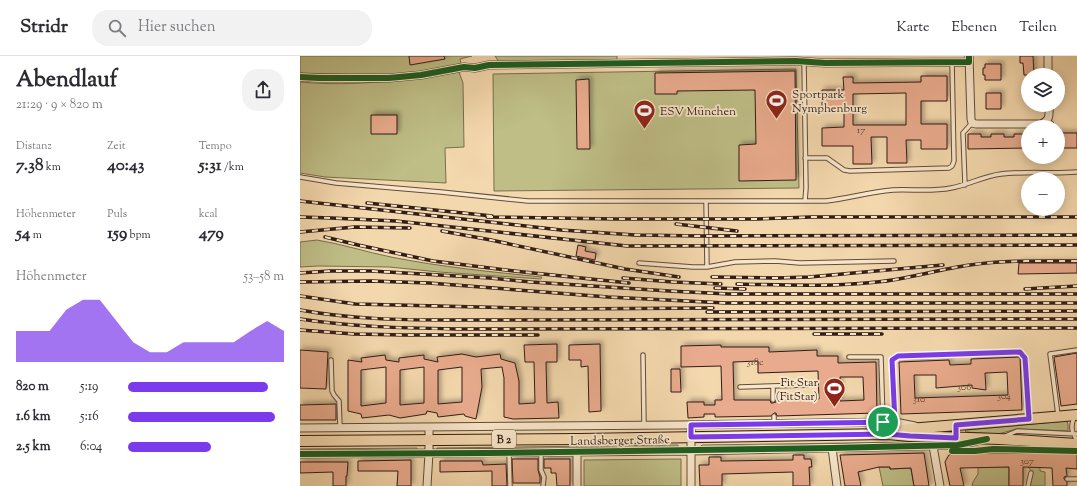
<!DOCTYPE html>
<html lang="de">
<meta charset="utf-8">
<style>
body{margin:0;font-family:"Sorts Mill Goudy",serif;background:#f2f2f3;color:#2b2b33;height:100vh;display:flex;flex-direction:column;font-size:15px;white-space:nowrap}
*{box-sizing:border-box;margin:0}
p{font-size:13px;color:#7c7c81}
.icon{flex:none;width:22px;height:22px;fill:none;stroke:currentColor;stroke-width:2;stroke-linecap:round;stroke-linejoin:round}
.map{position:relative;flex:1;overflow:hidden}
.side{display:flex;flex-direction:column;background:#fff;width:300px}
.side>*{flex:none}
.buttons{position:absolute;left:721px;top:12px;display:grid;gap:8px}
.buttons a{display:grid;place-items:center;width:44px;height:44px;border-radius:50%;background:#fff;box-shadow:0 2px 10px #0003;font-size:20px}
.pin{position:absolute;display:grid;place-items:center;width:34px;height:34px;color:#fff;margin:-17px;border:2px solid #fff;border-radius:50%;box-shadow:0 1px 4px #0007}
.round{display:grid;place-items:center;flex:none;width:42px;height:42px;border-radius:16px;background:#f2f2f3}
.summary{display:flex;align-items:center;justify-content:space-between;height:68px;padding:0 16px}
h1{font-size:22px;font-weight:700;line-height:30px}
.metrics{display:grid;grid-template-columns:repeat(3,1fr);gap:6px;height:68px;padding:4px 16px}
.metrics div{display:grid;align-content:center}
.metrics b{font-size:17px;font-weight:700}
.metrics small{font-size:11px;font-weight:400}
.metrics p{font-size:11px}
.chart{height:112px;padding:8px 16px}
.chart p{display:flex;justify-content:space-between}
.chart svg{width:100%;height:72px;margin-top:4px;fill:#7c3aed;opacity:.7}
ul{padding:0 16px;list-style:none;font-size:13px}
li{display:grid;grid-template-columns:64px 48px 1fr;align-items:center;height:30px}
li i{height:10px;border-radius:5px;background:#7c3aed}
header{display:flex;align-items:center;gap:24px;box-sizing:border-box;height:56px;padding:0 20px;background:#fff;border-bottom:1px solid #e1e1e2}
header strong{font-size:19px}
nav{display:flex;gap:22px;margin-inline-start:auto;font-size:14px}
.search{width:280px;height:36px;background:#f2f2f3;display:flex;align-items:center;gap:10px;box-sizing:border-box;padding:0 14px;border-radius:16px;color:#7c7c81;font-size:15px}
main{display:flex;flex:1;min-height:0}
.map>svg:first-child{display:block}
.green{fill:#bfbe87;stroke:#786e4e}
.building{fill:#e9ab8d;stroke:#321d16;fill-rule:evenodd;filter:url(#shadow)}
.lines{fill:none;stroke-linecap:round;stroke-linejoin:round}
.service-casing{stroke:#624c3c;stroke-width:5.5}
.minor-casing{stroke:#624c3c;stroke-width:9}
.primary-casing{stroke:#321d16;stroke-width:12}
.service{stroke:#f8e6ca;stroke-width:3.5}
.minor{stroke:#f8e6ca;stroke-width:7}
.primary{stroke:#f4d8ad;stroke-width:10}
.rail-casing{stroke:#321d16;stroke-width:3.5}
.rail{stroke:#f8e6ca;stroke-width:2;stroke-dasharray:6;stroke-linecap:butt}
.cycleway-casing{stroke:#f8e6ca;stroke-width:8}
.cycleway{stroke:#1b5e20;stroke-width:6}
.route-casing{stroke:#fff;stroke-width:8}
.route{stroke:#7c3aed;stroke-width:5}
.labels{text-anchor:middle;stroke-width:3.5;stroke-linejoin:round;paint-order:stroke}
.number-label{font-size:10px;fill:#604034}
.shield{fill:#f8e6ca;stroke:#6d594c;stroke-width:1}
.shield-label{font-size:11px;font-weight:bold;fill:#321d16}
.poi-label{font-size:12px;fill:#321d16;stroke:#f8e6ca;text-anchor:start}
.street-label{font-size:12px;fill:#321d16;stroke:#f8e6ca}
</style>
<header>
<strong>Stridr</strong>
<div class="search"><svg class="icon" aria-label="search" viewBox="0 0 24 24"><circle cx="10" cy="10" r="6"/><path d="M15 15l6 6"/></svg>Hier suchen</div>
<nav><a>Karte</a><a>Ebenen</a><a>Teilen</a></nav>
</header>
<main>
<section class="side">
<div class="summary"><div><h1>Abendlauf</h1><p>21:29 · 9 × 820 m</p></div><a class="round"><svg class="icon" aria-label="share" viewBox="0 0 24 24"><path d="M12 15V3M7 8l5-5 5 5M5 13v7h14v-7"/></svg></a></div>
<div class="metrics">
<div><p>Distanz</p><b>7.38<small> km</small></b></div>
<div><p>Zeit</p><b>40:43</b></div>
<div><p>Tempo</p><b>5:31<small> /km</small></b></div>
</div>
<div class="metrics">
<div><p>Höhenmeter</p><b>54<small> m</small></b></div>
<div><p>Puls</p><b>159<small> bpm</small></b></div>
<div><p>kcal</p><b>479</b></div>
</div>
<div class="chart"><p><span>Höhenmeter</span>53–58 m</p>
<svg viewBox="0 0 160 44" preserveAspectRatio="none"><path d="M0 44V25L10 25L20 25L30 12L40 6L50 6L60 19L70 32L80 38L90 38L100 32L110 32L120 32L130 32L140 25L150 19L160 25V44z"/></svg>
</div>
<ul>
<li><b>820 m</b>5:19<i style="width:90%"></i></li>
<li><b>1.6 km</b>5:16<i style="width:94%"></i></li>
<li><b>2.5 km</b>6:04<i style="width:53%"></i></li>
</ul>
</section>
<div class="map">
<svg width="777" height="430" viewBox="0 0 777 430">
<defs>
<filter id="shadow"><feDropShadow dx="3" dy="-3" stdDeviation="2" flood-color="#0004"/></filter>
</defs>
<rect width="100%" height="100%" fill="#f4d8ad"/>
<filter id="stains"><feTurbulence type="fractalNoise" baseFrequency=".005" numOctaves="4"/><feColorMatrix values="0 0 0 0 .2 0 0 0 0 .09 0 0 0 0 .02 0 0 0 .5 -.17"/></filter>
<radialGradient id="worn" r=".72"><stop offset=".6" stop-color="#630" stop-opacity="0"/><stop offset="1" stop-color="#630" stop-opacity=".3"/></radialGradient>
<path class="green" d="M0 0H172L160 3 161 8 94 20 0 17Z
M195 0H317V4L199 6Z
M496 13 499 132 194 135 193 18Z
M159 16 163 27 164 91 145 92 146 127 25 121 0 117V26C54 31 106 24 159 16Z
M17 184C42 188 66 196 91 201 141 211 192 216 242 221L241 223 139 216 89 211 19 210 0 211V186Z
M767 365 768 368V375L717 373 698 378 666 376 665 375 666 374Z
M617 386 644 387 643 388 402 391 401 390 402 389Z
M378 389V391H375L137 394V392Z
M117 392V394L0 395V393Z
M381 403V430H284V404Z
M579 411H590V413L609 412 611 414 614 430H583Z
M678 411H709V430H672L673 426 678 418Z
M728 411H740V415L745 416V430H730L732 416Z"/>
<path class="building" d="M109 0H144L145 3 110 9Z
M720 0H733L734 19H724L723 7H720Z
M685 8H701V24H685V19H683V12H685Z
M495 15 496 124 439 125V89L456 88 455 34 377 35V38H355V17Z
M621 20H647V45H621V68H647V93H621V84H606L607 107H587V81H571L572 108H553V90H522V72L544 71V53H522V34H544L543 21H553V27L621 26ZM606 37V69H553V38Z
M289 23 290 93H277L276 24Z
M686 37H701V53H686Z
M71 59H97V78H71Z
M758 77H777V92H758Z
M668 78H681V81H691V78H704V81H714V78H727V81H728V92L668 93Z
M278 189 286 191 285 195 296 197 295 204 276 200Z
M719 207H777V217L718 218Z
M257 288V306H246L247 347 258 346 259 362 213 363 204 361V322L202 311 181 313 182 331 176 363 165 360 164 358 138 361 137 357 127 355 126 358 100 362 89 359 62 362 61 358 48 355V304L62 306 61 302 85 299 86 304 99 306V302L124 299V303L138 306 137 301 162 298 176 301 200 298 201 303 215 307 219 325V348L235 347 234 306H225L224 289ZM86 311V347L61 350V314ZM124 311V347L100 349V314ZM162 311V346L138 348V314Z
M300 288 301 355 289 356 288 310 281 311V304H269V289Z
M421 289V291H469V296L517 294V300H538V307L576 306 577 357 477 360 476 357H474L471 360 415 361V358H404V361L388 362 387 346H404V349H415V344H422L421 310 381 311V290ZM458 305V317L518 315 519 343 476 344V346L473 347H471L470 344H434L433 306ZM540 321H563L564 344 540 345Z
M0 294 28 296 26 333 0 332Z
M777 297V348L761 350 754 301Z
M720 301 722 354 601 358 599 306 649 304 650 309 671 308V303ZM707 316 708 339 615 342 614 319H636V332L672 329V332L686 334 685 317Z
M371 313H380L381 336H371Z
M36 348V364H0V349Z
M624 397 629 430H614L611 412 590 413V411H579L558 416 561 430H545L540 399Z
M654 397H741L777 398V413L766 412 767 420 764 421V423L767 426V430H753L752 412 723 411V430H709V411L660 412 664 430H650L645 406 646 404 649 399Z
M493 399H504V403H511L512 411H509L510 430H493V416L422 418V430H400L399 409H409V401H421V405L493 404Z
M212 403H238V414L240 421V427H213Z
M244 403H270V430H257L256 417H251V412H244Z
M111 404V430H97L98 415H58V405Z
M140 405H182L183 409 206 408 207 430H192V415L140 416Z
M0 406H48L47 420H46V430H33V416L0 417Z"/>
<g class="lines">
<defs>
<path id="service" d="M504 6 506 132 505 145
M747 65 751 67 753 71
M505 102H527L544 114 550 115 649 112 652 110 654 105 652 6
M0 121 36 127 141 136 228 145H505C512 145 519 145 526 145 549 142 570 136 593 134 612 133 631 136 651 132 668 129 684 120 701 118 726 115 752 118 777 116
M665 129 663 77 672 67
M406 145 407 211
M339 207 393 211H407L435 206 475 205 500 207 594 205
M343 299 344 369
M549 301H581L583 366
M31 304 32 335 34 339 39 345 40 371
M473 330V344
M440 331 507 329
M758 359 750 298 777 294
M474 360V367
M774 362C770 371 772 376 777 385
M595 366 592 304 598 300 720 296 725 302 729 361
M703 381 717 375 777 378
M241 396V414L244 421 243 430
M209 397 210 430
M767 423H777
M728 430 731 417"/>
<path id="minor" d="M669 0 671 63 672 67 676 68H741C751 64 749 58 749 49
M748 0V19
M0 21 19 22H89L121 19 164 11 175 12 189 9 496 5 525 7 669 6
M0 372 380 369 595 366 615 370
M633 390 640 430
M532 392 537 430
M277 396V430
M0 398 392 395 658 389 677 385
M127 430 129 397V371
M391 430V369"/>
<path id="primary" d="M595 376 609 373 777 359
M0 385 279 383 587 378 610 380 699 383 777 388"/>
</defs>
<use href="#service" class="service-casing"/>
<use href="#minor" class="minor-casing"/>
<use href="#primary" class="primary-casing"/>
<use href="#service" class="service"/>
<use href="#minor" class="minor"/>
<use href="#primary" class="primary"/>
<defs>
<path id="rail" d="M0 145 261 174 335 179 401 180 777 179
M67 147 192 160
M0 161 31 162 96 165 327 190 777 189
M187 161 316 163H457L511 161H777
M376 168 437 175
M142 175 191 184 325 213 379 221
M0 176 55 171 110 172
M25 181 58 189 133 205 214 215 329 227
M0 217 30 215H71L190 222 231 226 369 235 429 238H777
M412 221 477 222 509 221 643 209
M323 222 373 226 421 228
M0 226 71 225 129 227 308 241 426 247H777
M437 228C484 229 531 231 577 226 609 223 639 213 670 209 706 204 741 205 777 205
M415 232 445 233
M725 233 777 230
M0 240 55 248 258 253 413 252
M0 254C49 263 100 264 149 264L777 263
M407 256 777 255
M0 263C52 271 104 272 156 273L777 272
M0 274 54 278 105 279H238
M514 278H582"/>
</defs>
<use href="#rail" class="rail-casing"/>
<use href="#rail" class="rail"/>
<defs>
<path id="cycleway" d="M0 21 19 22H89L121 19 164 11 175 12 189 9 496 5 525 7 669 6V0
M652 395H675L693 393 777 395
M0 398 186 397 532 392 658 389 687 383"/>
</defs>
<use href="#cycleway" class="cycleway-casing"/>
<use href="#cycleway" class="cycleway"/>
</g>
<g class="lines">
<defs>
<path id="route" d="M720 296 725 302 729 363 656 369V382L610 380 587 378 391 381V369L595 366 592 304 598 300Z"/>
</defs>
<use href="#route" class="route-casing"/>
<use href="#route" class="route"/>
</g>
<defs>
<symbol id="stadium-pin" viewBox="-11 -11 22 30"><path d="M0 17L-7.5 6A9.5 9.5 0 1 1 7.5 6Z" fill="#8f2418" stroke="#f8e6ca"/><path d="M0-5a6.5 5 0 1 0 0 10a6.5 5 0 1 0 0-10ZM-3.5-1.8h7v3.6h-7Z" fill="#fff"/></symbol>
</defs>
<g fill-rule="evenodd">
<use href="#stadium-pin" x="464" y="32" width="25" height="34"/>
<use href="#stadium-pin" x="332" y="42" width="25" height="34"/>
<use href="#stadium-pin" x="522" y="320" width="25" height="34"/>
</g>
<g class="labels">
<g class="number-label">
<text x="561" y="77">17</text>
<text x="455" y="309">318c</text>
<text x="664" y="334">306</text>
<text x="704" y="343">304</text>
<text x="619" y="346">310</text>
<text x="727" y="408">307</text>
</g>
<rect class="shield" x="192" y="374" width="24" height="18" rx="3"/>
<g class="shield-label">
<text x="204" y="387">B 2</text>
</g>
<g class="poi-label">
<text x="492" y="42">Sportpark<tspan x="492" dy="14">Nymphenburg</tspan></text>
<text x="360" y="59">ESV München</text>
<text x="518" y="330" text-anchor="end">Fit Star<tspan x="518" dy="14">(FitStar)</tspan></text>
</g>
<g class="street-label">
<text transform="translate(320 384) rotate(-1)" y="4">Landsberger Straße</text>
</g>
</g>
<rect width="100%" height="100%" filter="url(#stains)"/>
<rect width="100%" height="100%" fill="url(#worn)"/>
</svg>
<div class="buttons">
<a><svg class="icon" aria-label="layers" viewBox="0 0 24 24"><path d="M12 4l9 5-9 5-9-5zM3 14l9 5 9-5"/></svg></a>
<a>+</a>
<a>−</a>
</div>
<div class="pin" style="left:583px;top:366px;background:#1e9e55"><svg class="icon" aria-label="arrive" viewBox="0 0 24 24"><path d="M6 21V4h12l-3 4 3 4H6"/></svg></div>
</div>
</main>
